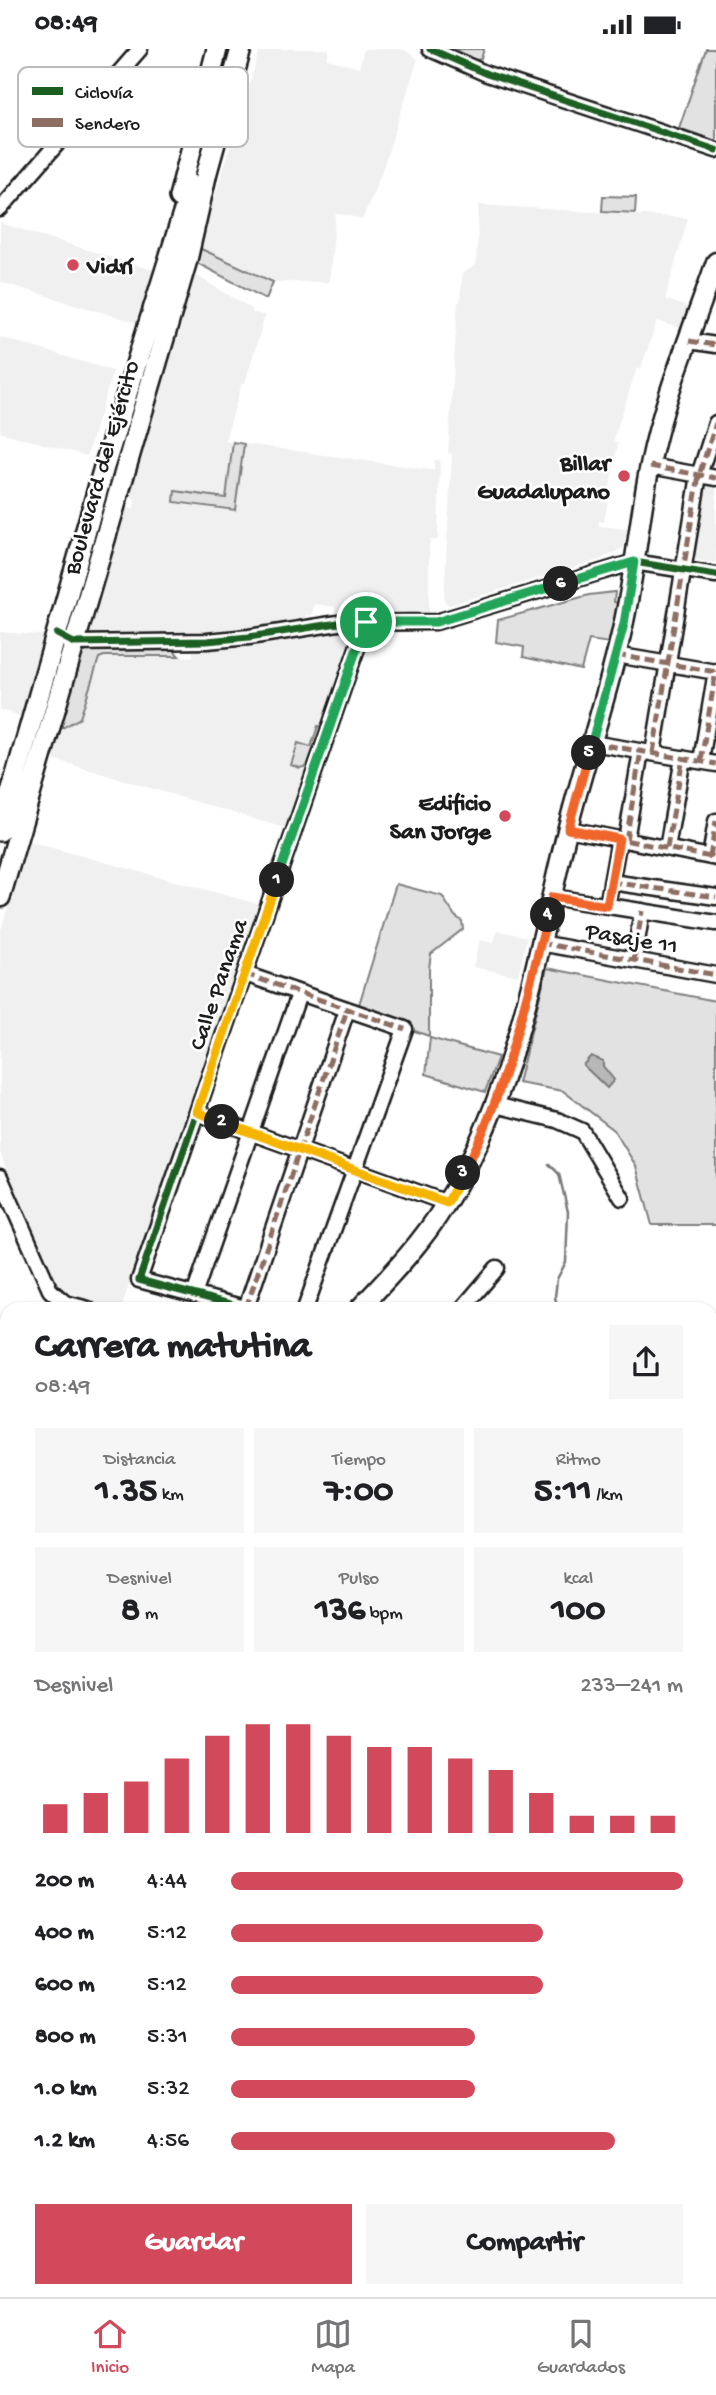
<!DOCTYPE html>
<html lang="es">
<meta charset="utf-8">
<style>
body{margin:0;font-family:"Gochi Hand",sans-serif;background:#f6f6f6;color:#202124;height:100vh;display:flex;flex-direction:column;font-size:26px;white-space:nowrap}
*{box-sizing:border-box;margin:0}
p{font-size:23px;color:#757577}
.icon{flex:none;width:38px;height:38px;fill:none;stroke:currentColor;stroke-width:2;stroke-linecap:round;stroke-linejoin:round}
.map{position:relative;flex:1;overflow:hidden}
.sheet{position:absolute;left:0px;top:1253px;width:718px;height:996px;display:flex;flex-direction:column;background:#fff;border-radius:21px 21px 0 0;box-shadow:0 2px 5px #0004}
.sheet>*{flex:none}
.pin{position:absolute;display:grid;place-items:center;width:60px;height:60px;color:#fff;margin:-30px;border:4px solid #fff;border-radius:50%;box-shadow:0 2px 7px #0007}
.km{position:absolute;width:35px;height:35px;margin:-18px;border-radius:50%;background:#222;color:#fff;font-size:19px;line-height:35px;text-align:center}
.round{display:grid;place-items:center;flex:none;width:74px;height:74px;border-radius:0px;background:#f6f6f6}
.overview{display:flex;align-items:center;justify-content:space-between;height:119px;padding:0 35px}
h1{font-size:38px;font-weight:800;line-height:52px}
.metrics{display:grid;grid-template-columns:repeat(3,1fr);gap:10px;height:119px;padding:7px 35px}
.metrics div{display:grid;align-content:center;border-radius:0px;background:#f6f6f6;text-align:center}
.metrics b{font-size:35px;font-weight:800}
.metrics small{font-size:19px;font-weight:400}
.metrics p{font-size:19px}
.chart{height:196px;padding:14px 35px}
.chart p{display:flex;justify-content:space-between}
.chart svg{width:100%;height:126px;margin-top:7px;stroke:#d1495b;stroke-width:6}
.button{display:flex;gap:14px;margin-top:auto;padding:14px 35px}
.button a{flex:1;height:80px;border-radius:0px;background:#d1495b;color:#fff;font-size:28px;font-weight:800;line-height:80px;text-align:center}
.button a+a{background:#f6f6f6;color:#202124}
ul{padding:0 35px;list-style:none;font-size:23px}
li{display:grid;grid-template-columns:112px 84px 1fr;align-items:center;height:52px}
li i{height:18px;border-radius:9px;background:#d1495b}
.status{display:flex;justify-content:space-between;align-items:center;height:49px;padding:0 35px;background:#fff;direction:ltr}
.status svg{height:19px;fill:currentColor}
.menu{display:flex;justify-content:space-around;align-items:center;height:98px;border-top:2px solid #e0e0e0;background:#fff;font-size:19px;color:#757577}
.menu a{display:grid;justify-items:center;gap:4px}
.menu .selected{color:#d1495b}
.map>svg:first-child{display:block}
.built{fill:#f0f0f0}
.green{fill:#e2e2e2;stroke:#7f7f7f;stroke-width:2}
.water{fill:#b8b8b8;stroke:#7a7a7a;stroke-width:2}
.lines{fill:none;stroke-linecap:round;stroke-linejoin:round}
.stream{stroke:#7a7a7a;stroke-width:2.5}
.minor-casing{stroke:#1c1c1c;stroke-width:19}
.major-casing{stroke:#1c1c1c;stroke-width:23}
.highway-casing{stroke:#1c1c1c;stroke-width:24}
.minor{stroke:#fff;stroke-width:14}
.major{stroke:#fff;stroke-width:18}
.highway{stroke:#fff;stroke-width:19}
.quiet{stroke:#8d6e63;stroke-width:5;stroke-dasharray:10 5;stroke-linecap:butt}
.cycleway-casing{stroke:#fff;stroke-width:11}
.cycleway{stroke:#1b5e20;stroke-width:7}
.split-1-casing{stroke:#fff;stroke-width:14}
.split-2-casing{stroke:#fff;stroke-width:14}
.split-3-casing{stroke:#fff;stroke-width:14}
.split-4-casing{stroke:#fff;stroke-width:14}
.split-5-casing{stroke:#fff;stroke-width:14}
.split-6-casing{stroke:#fff;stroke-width:14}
.split-7-casing{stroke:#fff;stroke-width:14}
.split-1{stroke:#22a559;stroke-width:9}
.split-2{stroke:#f5b400;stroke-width:9}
.split-3{stroke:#f5b400;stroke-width:9}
.split-4{stroke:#f0652b;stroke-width:9}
.split-5{stroke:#f0652b;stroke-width:9}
.split-6{stroke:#22a559;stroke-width:9}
.split-7{stroke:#22a559;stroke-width:9}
.poi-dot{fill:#d1495b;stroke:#fff;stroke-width:2.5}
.labels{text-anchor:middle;stroke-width:5;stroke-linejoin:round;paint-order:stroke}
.poi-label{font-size:24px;font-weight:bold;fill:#1c1c1c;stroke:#fff;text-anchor:end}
.street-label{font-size:24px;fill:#1c1c1c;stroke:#fff}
.key{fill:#fff;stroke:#bbb;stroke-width:2}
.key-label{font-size:19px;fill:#1c1c1c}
</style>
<div class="status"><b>08:49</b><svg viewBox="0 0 49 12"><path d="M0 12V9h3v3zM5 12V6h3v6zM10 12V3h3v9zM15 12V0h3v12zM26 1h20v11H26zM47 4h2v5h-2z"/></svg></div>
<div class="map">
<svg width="716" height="2248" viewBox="0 0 716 2248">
<rect width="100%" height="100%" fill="#fff"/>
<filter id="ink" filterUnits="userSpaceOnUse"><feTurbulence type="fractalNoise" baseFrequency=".0143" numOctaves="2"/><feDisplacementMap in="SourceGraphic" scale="14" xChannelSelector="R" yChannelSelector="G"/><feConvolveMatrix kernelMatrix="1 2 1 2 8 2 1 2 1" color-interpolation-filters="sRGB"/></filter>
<g filter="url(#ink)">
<path class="built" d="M260 0H329L327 10 359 19 364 0H403L418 10 382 122 362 171 348 166 336 165 329 233H273L199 199Z
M479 156 688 169 665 250 687 258 680 279 657 272 641 319H637L613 392 618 394 604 473 599 472V477L627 480 623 499 599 511 449 556 445 553 444 548 452 405 448 404 458 253H460L462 225 476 216Z
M0 174 153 221 138 274 0 233Z
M192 224 252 260V263L265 267 245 334H242L225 392 431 421H434V411H440L438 491H430L429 497V566L335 565V558L314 555 312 566H306L305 570 299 569 297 574 244 582 191 585 95 586 86 583 123 459 134 460 135 450 126 446 149 370 154 368 156 362 153 357 174 283 179 284 182 277 177 275Z
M0 288 113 322 87 407 0 383Z
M707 433 716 435V514L694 511Z
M342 582 350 583 349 591 289 776 284 779 50 709 83 604 86 602 174 601 179 607 193 608V601L260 595Z
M0 583 52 587 27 669 0 661Z
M27 792 258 855 121 1260H114L73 1246 58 1237 47 1222 0 1104V884Z
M497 881 527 888 518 927 473 918 480 891 494 894Z"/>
<path class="green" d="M454 0H484L481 10 475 11Z
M706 0H716V92L679 79Z
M603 147 636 148 635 164 602 162Z
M199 199 273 233 266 250 195 213Z
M233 393 244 395 235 461 174 453 175 442 226 449Z
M615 543 614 553 619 554 610 594 589 591 581 621 523 608 524 598 496 593 498 571 589 546Z
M92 601H174L179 607H104L99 609 80 669 57 682 80 606 86 602Z
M318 677 323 678 311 716 300 719 291 716 298 694 311 698Z
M396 835 442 847 455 867 462 872 463 880 431 905 429 919V987L357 962Z
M547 919 716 952V1176H652L636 1117 614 1081 563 1042 518 1034Z
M430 989 498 1008 485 1043 426 1025Z
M716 2069V2248H706L710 2245 708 2242H710L711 2075Z
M460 2242H531L542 2248H462Z"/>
<path class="water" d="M591 1007 603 1012V1017L614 1031 607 1039 583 1016Z"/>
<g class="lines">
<path class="stream" d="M549 1115 559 1125 568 1163 566 1213 557 1230 555 1248 558 1260
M710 1323H716
M710 1363H716
M710 1600 716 1601"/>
<defs>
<path id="minor" d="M430 0 487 25 716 101
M0 160 140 0
M689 292 716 296
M650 417 716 429
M67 591 74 594 207 592 249 588 338 574 436 573 634 513 716 526
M616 606 716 623
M592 694 716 715
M653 704 699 426 716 374
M701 712 716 622
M568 780 716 809
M626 791 641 702
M667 799 683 709
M710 808 716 772
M611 833 716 848
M552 848 716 874
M607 857 619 790
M540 894 716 926
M634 911 642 862
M245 925 405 980 305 1260
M495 1056 557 1071 582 1082 622 1149
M197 1064 447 1154
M0 1128 50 1241 65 1254 88 1260
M194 1246 299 945
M246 1259 347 961
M249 1260 139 1231 366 573
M462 1260 497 1219
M710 1483 716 1481
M0 1514 7 1516
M710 1715 716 1716
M0 1785 7 1793
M710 1821 716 1825
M710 1923 716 1927
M710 2001 716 2003
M710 2064 716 2058
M640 2242 644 2248"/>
<path id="major" d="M359 1260C390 1227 421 1195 445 1156 517 1043 536 906 568 778 585 711 608 645 623 577 635 524 639 469 650 416 664 347 693 280 716 213
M0 1856 7 1849"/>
<path id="highway" d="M179 148 217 0
M0 782 104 418 192 136
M0 848 187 211 207 123 241 0"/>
</defs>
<use href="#minor" class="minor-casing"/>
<use href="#major" class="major-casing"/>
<use href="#highway" class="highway-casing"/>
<use href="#minor" class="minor"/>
<use href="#major" class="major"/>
<use href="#highway" class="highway"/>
<path class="quiet" d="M689 292 716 296
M650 417 716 429
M616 606 716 623
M592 694 716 715
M653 704 699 426 716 374
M701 712 716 622
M568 780 716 809
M626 791 641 702
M667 799 683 709
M710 808 716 772
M611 833 716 848
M607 857 619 790
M540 894 716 926
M634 911 642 862
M245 925 405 980
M246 1259 347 961"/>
<defs>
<path id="cycleway" d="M430 0 487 25 716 101
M57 585 74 594 207 592 249 588 338 574 436 573 634 513 716 526
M249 1260 139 1231 366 573"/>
</defs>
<use href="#cycleway" class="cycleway-casing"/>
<use href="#cycleway" class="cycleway"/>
</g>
</g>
<g class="lines" filter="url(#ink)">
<defs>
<path id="split-1" d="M277 831 366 573"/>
<path id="split-2" d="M222 1073 197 1063 277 831"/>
<path id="split-3" d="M222 1073 447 1154 463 1124"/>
<path id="split-4" d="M463 1124C507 1043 524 954 548 866"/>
<path id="split-5" d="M548 866 552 848 607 857 619 790 568 780 589 704"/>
<path id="split-6" d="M561 535 634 513 624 575 589 704"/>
<path id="split-7" d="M366 573H436L561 535"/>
</defs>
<use href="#split-1" class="split-1-casing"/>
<use href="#split-2" class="split-2-casing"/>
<use href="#split-3" class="split-3-casing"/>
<use href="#split-4" class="split-4-casing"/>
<use href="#split-5" class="split-5-casing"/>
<use href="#split-6" class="split-6-casing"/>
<use href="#split-7" class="split-7-casing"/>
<use href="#split-1" class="split-1"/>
<use href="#split-2" class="split-2"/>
<use href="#split-3" class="split-3"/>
<use href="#split-4" class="split-4"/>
<use href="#split-5" class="split-5"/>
<use href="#split-6" class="split-6"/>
<use href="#split-7" class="split-7"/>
</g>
<g class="poi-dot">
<circle cx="73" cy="216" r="7"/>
<circle cx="624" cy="427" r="7"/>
<circle cx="505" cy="767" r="7"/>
</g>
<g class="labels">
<g class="poi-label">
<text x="87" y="224" text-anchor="start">Vidrí</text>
<text x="610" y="421">Billar<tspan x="610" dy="28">Guadalupano</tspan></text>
<text x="491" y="761">Edificio<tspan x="491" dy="28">San Jorge</tspan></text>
</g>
<g class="street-label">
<text transform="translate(100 418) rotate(-74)" y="8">Boulevard del Ejército</text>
<text transform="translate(632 888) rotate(10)" y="8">Pasaje 11</text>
<text transform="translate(217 935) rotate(-71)" y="8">Calle Panama</text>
</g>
</g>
<rect x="18" y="18" width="230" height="80" rx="10" class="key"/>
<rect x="32" y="38" width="31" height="8" fill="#1b5e20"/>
<rect x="32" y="69" width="31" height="9" fill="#8d6e63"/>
<g class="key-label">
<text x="75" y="49">Ciclovía</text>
<text x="75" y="80">Sendero</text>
</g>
</svg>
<div class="pin" style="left:366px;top:573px;background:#1e9e55"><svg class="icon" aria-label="arrive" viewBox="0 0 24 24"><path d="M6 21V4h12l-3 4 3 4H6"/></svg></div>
<b class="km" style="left:277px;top:831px">1</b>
<b class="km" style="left:222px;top:1073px">2</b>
<b class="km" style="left:463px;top:1124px">3</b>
<b class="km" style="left:548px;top:866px">4</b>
<b class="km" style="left:589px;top:704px">5</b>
<b class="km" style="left:561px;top:535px">6</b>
<section class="sheet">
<div class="overview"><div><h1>Carrera matutina</h1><p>08:49</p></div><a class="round"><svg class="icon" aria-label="share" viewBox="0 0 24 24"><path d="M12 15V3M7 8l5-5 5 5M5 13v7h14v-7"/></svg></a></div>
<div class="metrics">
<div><p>Distancia</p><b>1.35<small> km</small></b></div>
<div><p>Tiempo</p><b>7:00</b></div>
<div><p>Ritmo</p><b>5:11<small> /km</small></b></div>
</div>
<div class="metrics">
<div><p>Desnivel</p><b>8<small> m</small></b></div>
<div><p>Pulso</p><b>136<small> bpm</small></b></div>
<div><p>kcal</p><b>100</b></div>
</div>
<div class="chart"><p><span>Desnivel</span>233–241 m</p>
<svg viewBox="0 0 160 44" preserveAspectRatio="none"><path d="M5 44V34M15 44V30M25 44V26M35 44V18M45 44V10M55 44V6M65 44V6M75 44V10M85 44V14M95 44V14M105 44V18M115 44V22M125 44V30M135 44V38M145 44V38M155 44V38"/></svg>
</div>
<ul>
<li><b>200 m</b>4:44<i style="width:100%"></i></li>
<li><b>400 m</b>5:12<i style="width:69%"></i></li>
<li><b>600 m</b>5:12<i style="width:69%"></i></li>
<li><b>800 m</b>5:31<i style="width:54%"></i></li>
<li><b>1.0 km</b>5:32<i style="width:54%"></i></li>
<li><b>1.2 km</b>4:56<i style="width:85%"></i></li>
</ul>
<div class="button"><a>Guardar</a><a>Compartir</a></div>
</section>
</div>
<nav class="menu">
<a class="selected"><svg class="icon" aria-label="home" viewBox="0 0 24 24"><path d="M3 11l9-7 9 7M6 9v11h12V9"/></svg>Inicio</a>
<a><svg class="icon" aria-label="map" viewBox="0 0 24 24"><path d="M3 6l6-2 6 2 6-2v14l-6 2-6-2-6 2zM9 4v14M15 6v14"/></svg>Mapa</a>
<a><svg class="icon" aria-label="saved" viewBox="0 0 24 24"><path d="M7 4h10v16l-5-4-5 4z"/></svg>Guardados</a>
</nav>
